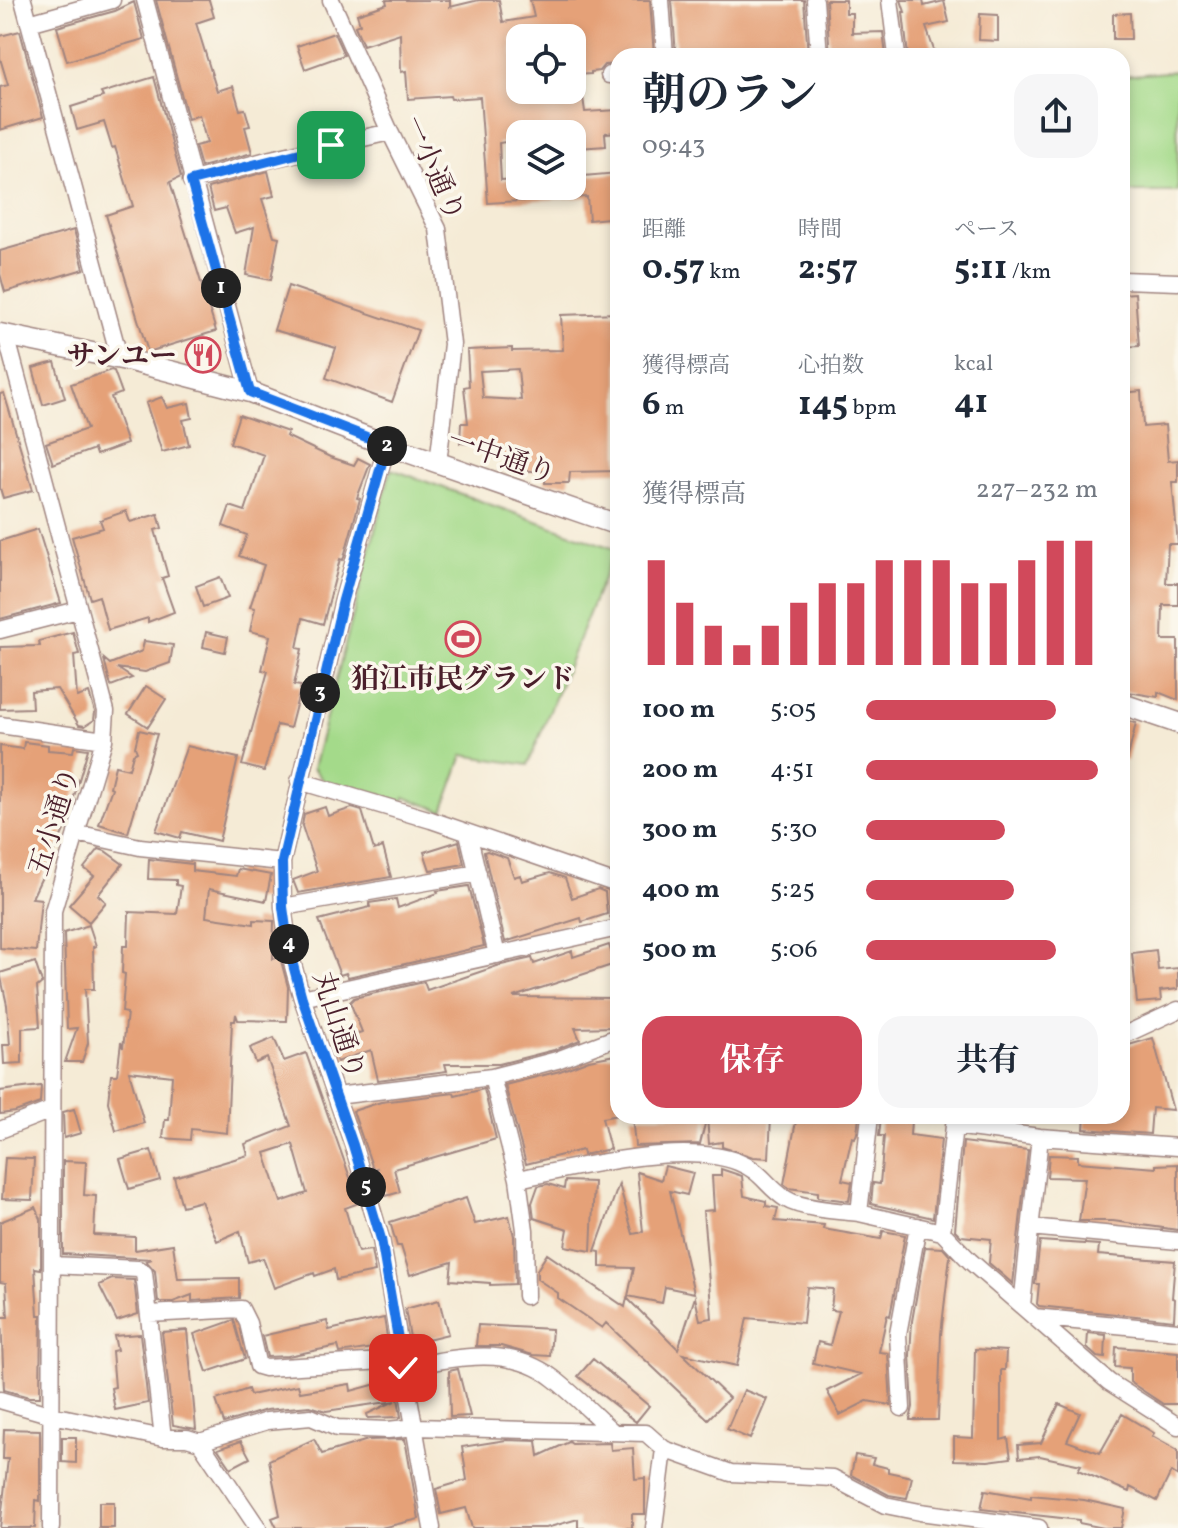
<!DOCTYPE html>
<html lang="ja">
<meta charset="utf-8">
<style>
body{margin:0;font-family:Vollkorn,"Noto Serif JP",serif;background:#f6f6f7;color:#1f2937;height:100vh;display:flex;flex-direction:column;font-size:30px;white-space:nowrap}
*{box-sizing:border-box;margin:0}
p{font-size:26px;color:#747a83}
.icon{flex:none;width:44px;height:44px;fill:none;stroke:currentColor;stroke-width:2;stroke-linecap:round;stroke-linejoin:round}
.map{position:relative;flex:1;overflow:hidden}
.sheet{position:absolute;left:610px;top:48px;width:520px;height:1076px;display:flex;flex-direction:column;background:#fff;border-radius:24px;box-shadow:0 4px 12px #0003}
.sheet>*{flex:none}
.tools{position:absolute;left:506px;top:24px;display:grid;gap:16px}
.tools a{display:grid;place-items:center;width:80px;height:80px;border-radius:16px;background:#fff;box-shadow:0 4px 12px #0003;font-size:40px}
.pin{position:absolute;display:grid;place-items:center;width:68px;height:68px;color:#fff;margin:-34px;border-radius:16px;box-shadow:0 4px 12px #0006}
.km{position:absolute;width:40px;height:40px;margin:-20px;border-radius:50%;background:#222;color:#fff;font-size:22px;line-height:40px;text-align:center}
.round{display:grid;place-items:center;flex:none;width:84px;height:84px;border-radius:24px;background:#f6f6f7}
.headline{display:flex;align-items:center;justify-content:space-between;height:136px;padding:0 32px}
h1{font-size:44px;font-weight:700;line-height:60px}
.figures{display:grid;grid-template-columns:repeat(3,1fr);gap:12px;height:136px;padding:8px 32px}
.figures div{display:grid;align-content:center}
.figures b{font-size:34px;font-weight:700}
.figures small{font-size:22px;font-weight:400}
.figures p{font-size:22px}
.chart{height:224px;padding:16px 32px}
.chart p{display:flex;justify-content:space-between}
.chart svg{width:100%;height:144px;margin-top:8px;stroke:#d1495b;stroke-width:6}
.primary-button{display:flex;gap:16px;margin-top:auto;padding:16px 32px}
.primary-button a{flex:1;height:92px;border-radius:24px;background:#d1495b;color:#fff;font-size:32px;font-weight:700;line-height:92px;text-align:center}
.primary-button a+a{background:#f6f6f7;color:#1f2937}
ul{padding:0 32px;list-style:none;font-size:26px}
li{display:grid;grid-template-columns:128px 96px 1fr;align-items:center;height:60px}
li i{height:20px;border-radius:10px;background:#d1495b}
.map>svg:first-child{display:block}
.green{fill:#a4da8a;stroke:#777c5a;stroke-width:2}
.building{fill:#e5a178;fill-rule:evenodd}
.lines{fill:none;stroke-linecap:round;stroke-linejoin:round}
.minor-casing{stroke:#a08580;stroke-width:19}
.tertiary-casing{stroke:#a08580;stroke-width:23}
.minor{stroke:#fff;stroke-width:16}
.tertiary{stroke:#fff;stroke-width:20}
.route-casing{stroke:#fff;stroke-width:16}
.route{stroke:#1a73e8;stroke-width:10}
.labels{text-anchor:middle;stroke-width:7;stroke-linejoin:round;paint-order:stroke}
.street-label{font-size:28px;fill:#4a1f2b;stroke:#fbf7ec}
.poi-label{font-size:28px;font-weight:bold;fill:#4a1f2b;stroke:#fbf7ec;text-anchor:end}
</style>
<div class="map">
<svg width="1178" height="1528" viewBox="0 0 1178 1528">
<rect width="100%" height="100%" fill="#fbf7ec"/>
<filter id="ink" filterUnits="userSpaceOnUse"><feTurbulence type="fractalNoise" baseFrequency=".0125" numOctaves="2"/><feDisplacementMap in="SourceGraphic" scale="16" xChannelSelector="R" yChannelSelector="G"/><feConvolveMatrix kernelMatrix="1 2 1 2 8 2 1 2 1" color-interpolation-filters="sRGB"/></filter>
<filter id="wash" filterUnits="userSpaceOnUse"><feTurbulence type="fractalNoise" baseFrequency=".006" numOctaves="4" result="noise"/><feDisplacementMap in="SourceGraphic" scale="32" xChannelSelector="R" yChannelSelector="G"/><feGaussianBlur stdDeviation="1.8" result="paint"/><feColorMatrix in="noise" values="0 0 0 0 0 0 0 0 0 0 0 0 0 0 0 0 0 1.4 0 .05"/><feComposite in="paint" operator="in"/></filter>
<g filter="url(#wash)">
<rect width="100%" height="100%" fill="#f5ebd6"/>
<path class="green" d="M1177 71 1178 192H1122V76Z
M391 469 615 549 528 765 463 755 443 811 404 797 402 804 325 783 313 768Z"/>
<g id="blocks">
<path class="building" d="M156 0H209L214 17 196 23 217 91 233 86 240 110 245 109 250 126 245 127 252 153 201 167 195 146 207 143 199 115 188 119Z
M386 0H450V7L479 0H499L503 22 534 17 530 0H650L654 56H618V64L604 65 599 71 591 72V74L572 75V38H512L514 90H582L585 112 618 110V132L605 133 606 146 578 148 577 134H511L512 141 499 143 501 180 517 179 518 186H572V177L618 173V217L589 220 587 197 488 203 480 97 451 99 450 96 408 99 406 71 401 72 400 33 363 45 355 26 360 24 357 14 387 4Z
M672 0H804L808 56H676Z
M826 0H846V13H852V33L883 32 886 56H830Z
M901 0H923L924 6 944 1 949 22 926 27 936 56H908L903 12H905Z
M134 2 144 39 67 61 57 27 115 11Z
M1130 13 1131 39H1113V14Z
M980 14 998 15V41L979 40Z
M20 31 43 117 0 130V87L8 85 0 58V36Z
M334 33 344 55 305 69 297 46Z
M154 77 181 177 170 182 216 331 148 352 106 215 133 206 115 147 112 148 104 122 77 130 71 107 103 97 101 93Z
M268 171 274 196 262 199 274 236 279 237 271 280 246 275 254 227 235 233 226 208 214 211 208 188Z
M74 230 84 269 5 292 0 274V251Z
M288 286 418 330 392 402 326 378 336 348 274 330Z
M1135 293 1139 346 1122 347V294Z
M618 313V471L570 472 569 483H545L546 471H520V459L493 457 494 445 460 443 461 423H468L464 387 469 386 467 350 512 348V351L563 350 561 315ZM518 369 521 400 483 398 480 371Z
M55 362 65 398 43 405 33 368Z
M111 370 114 371 122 393 111 397 127 444 96 455 94 449 53 464 46 443 87 429 71 384Z
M1141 391 1143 427 1165 425 1168 461 1178 460V482H1172L1178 544H1168L1166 583H1178V605H1163L1162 640H1178V700L1158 692V697L1122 691V393Z
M4 393 33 490 3 498 0 488V394Z
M162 397 167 408 189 403 192 418 183 420 189 445 162 452 146 403Z
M239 415 288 432 286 436 330 457 354 465 358 458 370 464 357 498 360 499 344 557 343 560 340 559 323 624 303 618 297 648 302 649 294 685 301 686 290 728 277 725 264 771 242 765 268 671 262 670 270 636 250 631 255 608 250 607 264 565 239 556 247 535 223 526 230 506 245 511 264 455 230 443Z
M126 511 130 522 158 514 162 528 155 530 168 576 162 578 174 612 148 622V618L108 630 99 596 90 599 72 537 103 528 100 520Z
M38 529 61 603 0 619V541Z
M220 577 228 598 203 607 196 586Z
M73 632 79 654 74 655 77 697 89 693 95 712 94 720 85 726 79 725 57 689 31 691 32 708 0 709V647L40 646 39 641Z
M206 632 228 637 225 652 203 647Z
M144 641 173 645 170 663 145 672 117 668 132 678 111 686 104 659 110 664 142 651Z
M146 686 166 699 148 727 128 714Z
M1122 720 1136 723 1127 761 1122 760Z
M139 730 157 734 128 833 99 824 112 788 110 787 115 766 129 769 133 754 137 752 135 747Z
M24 742 48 745V750L73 752 74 747 88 749 69 814 50 807 68 822 32 898 41 899 36 951 0 948V746L23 749Z
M187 746 238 758 219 841 182 832 180 838 156 831Z
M325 807 328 816 352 808 362 811 374 850 383 847 391 877 298 893 293 880 317 871 302 826 304 814Z
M459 841 464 864 430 870 424 852Z
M99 849 105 851 123 864 98 895 106 902 89 922 69 905 94 876 84 868Z
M487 851 507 858 514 877 520 875 522 881 550 873 565 878 572 898 598 889 605 892 607 914 582 922 581 918 505 942 484 852Z
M149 859 192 864V871L236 876 238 869 271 875 266 901 209 889 206 917 254 924V920L274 921 273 959 280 957 288 987 287 1021 238 1020 236 1014 235 1021H232L227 1133 191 1129 190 1140 163 1138 165 1120H169L172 1076 129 1071 144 1123 116 1131 108 1102 111 1075H117L121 1042 123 1048 127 1013 122 1012 125 974 122 973 123 946H128L129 912 177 914 181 886 176 885V880L148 879Z
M469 886 484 946 348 977 346 973 340 975 319 920 370 907 369 903 396 899 398 908 438 893 437 891Z
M89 925 96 946 93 947 94 989H85L88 1043 82 1062H65L77 1028 67 1029 64 933Z
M609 945 615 964 513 997 615 998 614 1027 575 1028 580 1040 554 1050 499 1064H445L447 1071 378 1080 371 1050 337 1062 330 1043 362 1032 350 1002 354 998 424 982 427 990 497 966 532 958 534 964 572 951 573 957Z
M1156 950 1158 970 1178 968V989L1160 991 1161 1001 1137 1003 1132 953Z
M35 962 42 983 37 987 40 1027 22 1028V1063L4 1064 3 1045H10L7 1005 0 973Z
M274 1038 284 1061 306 1053 359 1203 345 1208 358 1252 371 1250 375 1272 336 1280 334 1269 315 1276 314 1273 274 1288 263 1258 248 1262 240 1231 217 1241 201 1201 182 1206 174 1177 248 1155 245 1144 291 1126 267 1058 256 1063 250 1048ZM293 1144 307 1193 281 1202 265 1153Z
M1153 1038 1173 1110 1152 1108 1150 1134 1084 1129 1085 1116H1122V1047Z
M615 1055 618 1072V1115L602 1118 610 1149 583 1155 582 1150 526 1164 505 1085 560 1071 589 1060Z
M41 1086 40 1103 15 1112 0 1114V1091Z
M484 1089 496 1139 394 1169 400 1192 386 1196 377 1168 373 1169 353 1111 381 1102 454 1093 455 1096Z
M74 1109 81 1133 64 1138 63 1112Z
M632 1116H707L700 1144 635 1146Z
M707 1116H771L769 1158 753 1157 722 1147V1142L709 1144Z
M797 1116H859L857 1133 855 1138 852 1137 842 1180 852 1182 849 1201 818 1197V1192L789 1188 784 1184Z
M881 1117 911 1120 910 1135 941 1139 933 1218 871 1204 873 1183 880 1184 884 1136H879Z
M963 1142 1028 1150 1013 1284 989 1263 991 1239 961 1236 955 1230Z
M151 1150 160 1180 129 1189 120 1159Z
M1049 1155 1078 1156V1162L1156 1168V1165L1178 1164V1230L1113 1221H1079L1085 1178 1047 1177Z
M5 1158 34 1159 32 1200 2 1199Z
M63 1161 86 1162 84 1195 96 1196 94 1235 135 1237V1250L173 1244 178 1279 239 1278V1298L192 1301V1295L173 1302H158L155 1271 146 1261 152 1259 63 1254Z
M665 1166 693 1173 687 1195 670 1191 694 1293 665 1287 662 1303 628 1296 634 1268 600 1267V1252L595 1251 619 1184 633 1234 643 1232 637 1172 661 1180Z
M721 1169 742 1176 744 1196 766 1201V1206L778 1208 775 1221 824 1225 823 1229 881 1239 883 1231 905 1235 890 1316 887 1315 879 1352 888 1353 891 1405 867 1401 840 1415 827 1391 861 1374 813 1363 818 1342 830 1345 839 1311 831 1310 833 1289 807 1287 803 1323 747 1318 737 1366 683 1354 729 1398 708 1419 606 1323 602 1328 558 1298V1293L537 1279V1270L547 1254 625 1307 627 1298 678 1349 695 1297 700 1320 712 1318 703 1211 714 1210 712 1176H721Z
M565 1181 594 1182 591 1251 565 1246 568 1229 534 1218 532 1203 538 1186 548 1184 564 1189Z
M466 1198 475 1224 509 1216 514 1236 515 1284 490 1285V1283L450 1280 452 1262 410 1275 401 1246H397L390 1222Z
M36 1207 41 1219V1269L35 1268 38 1315H41L40 1397H29L4 1390 1 1317H8L6 1283 0 1282V1222Z
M1040 1241 1099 1245 1098 1255 1175 1261 1172 1298 1175 1299 1174 1320 1039 1306 1037 1304 1039 1284H1035Z
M925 1247 943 1248 950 1256 941 1334 938 1420H910L913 1407 910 1355 912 1321Z
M112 1279 134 1280 138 1314 117 1321 99 1285Z
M439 1300 448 1334 411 1343 405 1309Z
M384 1318 389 1349 380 1350 379 1347 340 1353 338 1346 288 1356 267 1357 262 1336 327 1321 329 1330Z
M234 1320 245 1359 207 1372 194 1334Z
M478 1325 552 1329 550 1356 533 1355 501 1346H476Z
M187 1330 196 1429 173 1425 162 1332Z
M1088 1333 1106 1335 1105 1358 1097 1357 1087 1348Z
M140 1334 148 1403 115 1410 111 1388 115 1387 112 1351 117 1350 114 1336Z
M1116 1347 1178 1352V1404H1163L1130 1382V1368L1115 1367Z
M975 1349 1006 1351 1005 1370H1001V1440L1008 1438 1011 1458 988 1461 954 1460V1437L973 1438Z
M593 1359 649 1406 636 1422 578 1376Z
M458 1369 470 1416 450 1417 449 1371Z
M395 1379 401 1417 368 1418 367 1414 395 1401 326 1411 310 1406 266 1410 224 1423 216 1400 248 1389 250 1395 298 1385 300 1392 350 1384 351 1391Z
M744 1390 767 1399 750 1439 727 1429Z
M1059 1404 1080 1413 1067 1441 1100 1453 1122 1414 1154 1433 1152 1436 1178 1450V1477L1171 1472 1157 1501 1130 1487 1129 1492 1078 1470 1081 1465 1040 1456 1019 1458 1018 1445 1041 1443Z
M4 1429 40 1430V1501L36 1500 35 1528H0L8 1459H3Z
M62 1437H76V1463L62 1462Z
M314 1439 322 1454 368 1440 405 1439 419 1519 381 1528H277L272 1518 280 1515 269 1460Z
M506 1440 537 1441 539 1456 569 1442 572 1444 610 1443 611 1450 633 1448 635 1479 645 1478V1514H632V1528H578V1519L546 1528H472L466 1508 441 1514 436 1489 467 1480 462 1447Z
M241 1441 250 1458 231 1468 218 1449Z
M855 1455 874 1458 872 1464 888 1468V1472L912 1477 907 1498 889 1495 851 1475Z
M985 1490 1031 1498V1495L1084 1500 1125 1509 1121 1528H1104L1079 1523V1520L981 1509Z
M99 1502H114V1528H99Z"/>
</g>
</g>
<g filter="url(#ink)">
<use href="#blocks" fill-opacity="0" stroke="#a08580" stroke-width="2"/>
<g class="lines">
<defs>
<path id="minor" d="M23 0 120 360
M145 0 250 392
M331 0 390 132 438 229 452 344 438 463
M661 0 665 56
M815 0 819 56
M890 0 897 56
M29 23 112 0
M609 75H618
M191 181 271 159 390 132
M1122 280 1178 282
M6 335 106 711 104 740 53 911 51 1528
M387 445 343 600 282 862 283 907 289 950 302 998 353 1145 381 1239 432 1528
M0 630 78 610
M0 725 104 740
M299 781 431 820 617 884 618 914
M76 833 140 847 282 862
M468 833 497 955
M283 907 478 873
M302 998 618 928
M1122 1036 1178 1010
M492 1077 518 1179 525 1230 526 1296
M336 1096 492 1077 557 1060 618 1037
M870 1116 859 1213 942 1232
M955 1117 954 1126 1040 1137 1178 1147
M954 1126 942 1232 970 1261 1109 1382 1178 1426
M0 1130 51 1110
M518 1179C577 1167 683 1141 738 1162 762 1171 767 1187 786 1199 802 1209 840 1211 859 1213
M1030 1227 1178 1241
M52 1265 138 1269 144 1273 163 1438
M1022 1305 1040 1137
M149 1314 241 1309 248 1323 258 1366 265 1368 401 1360
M1034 1317 1178 1331
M403 1368C453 1358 508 1344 553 1378 574 1394 593 1414 613 1432
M0 1400 52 1415 163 1438H187L200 1442 267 1421 311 1417 337 1428 388 1430 415 1427 646 1433 664 1449 731 1473 833 1478 885 1505 920 1512 1039 1528
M902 1408 898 1334 918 1226
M200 1442 258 1528
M654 1528 664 1449"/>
<path id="tertiary" d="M0 334 131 361 250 392 387 445 618 525
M1122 704 1178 723"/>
</defs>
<use href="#minor" class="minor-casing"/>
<use href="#tertiary" class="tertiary-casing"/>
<use href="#minor" class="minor"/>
<use href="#tertiary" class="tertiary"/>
</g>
</g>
<g class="lines" filter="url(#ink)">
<defs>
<path id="route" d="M331 145 191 181 250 392 387 445 343 600 282 862 283 907 289 950 302 998 353 1145 381 1239 403 1368"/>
</defs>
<use href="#route" class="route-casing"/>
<use href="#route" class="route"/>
</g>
<defs>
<symbol id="restaurant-ring" viewBox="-11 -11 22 22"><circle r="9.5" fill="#fbf7ec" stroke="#d1495b" stroke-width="1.5"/><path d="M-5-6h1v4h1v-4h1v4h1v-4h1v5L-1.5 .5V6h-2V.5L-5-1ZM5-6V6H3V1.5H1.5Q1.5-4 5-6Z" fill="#d1495b"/></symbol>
<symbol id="stadium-ring" viewBox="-11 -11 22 22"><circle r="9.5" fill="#fbf7ec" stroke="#d1495b" stroke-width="1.5"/><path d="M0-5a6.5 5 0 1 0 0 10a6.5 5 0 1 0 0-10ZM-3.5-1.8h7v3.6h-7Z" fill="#d1495b"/></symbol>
</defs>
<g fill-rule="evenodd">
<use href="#restaurant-ring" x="183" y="335" width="40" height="40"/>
<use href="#stadium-ring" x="443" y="619" width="40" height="40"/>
</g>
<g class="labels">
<g class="street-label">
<text transform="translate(435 168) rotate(66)" y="10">一小通り</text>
<text transform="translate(502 456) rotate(19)" y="10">一中通り</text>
<text transform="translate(53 821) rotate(-73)" y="10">五小通り</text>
<text transform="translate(340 1025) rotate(72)" y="10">丸山通り</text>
</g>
<g class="poi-label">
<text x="177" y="365">サンユー</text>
<text x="463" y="688" text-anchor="middle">狛江市民グランド</text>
</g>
</g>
</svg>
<div class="tools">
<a><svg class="icon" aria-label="locate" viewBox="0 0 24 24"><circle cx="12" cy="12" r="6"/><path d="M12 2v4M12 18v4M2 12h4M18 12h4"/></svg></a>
<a><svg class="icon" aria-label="layers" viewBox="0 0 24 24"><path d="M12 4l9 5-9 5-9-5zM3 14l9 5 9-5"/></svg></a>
</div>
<div class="pin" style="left:331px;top:145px;background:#1e9e55"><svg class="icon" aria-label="arrive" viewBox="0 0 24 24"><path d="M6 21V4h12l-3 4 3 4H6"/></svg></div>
<div class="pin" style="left:403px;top:1368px;background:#d93025"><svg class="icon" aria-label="check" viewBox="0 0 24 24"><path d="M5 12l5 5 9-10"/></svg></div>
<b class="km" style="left:221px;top:288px">1</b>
<b class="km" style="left:387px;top:446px">2</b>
<b class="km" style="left:320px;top:693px">3</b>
<b class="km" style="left:289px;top:944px">4</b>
<b class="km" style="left:366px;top:1187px">5</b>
<section class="sheet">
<div class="headline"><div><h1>朝のラン</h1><p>09:43</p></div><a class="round"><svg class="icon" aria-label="share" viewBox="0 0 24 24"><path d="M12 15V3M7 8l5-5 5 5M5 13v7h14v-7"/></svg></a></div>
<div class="figures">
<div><p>距離</p><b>0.57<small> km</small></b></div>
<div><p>時間</p><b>2:57</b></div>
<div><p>ペース</p><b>5:11<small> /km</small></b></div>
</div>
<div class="figures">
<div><p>獲得標高</p><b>6<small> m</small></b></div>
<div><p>心拍数</p><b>145<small> bpm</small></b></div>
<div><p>kcal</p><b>41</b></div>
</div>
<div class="chart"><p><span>獲得標高</span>227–232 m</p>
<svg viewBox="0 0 160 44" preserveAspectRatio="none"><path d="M5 44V12M15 44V25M25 44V32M35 44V38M45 44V32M55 44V25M65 44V19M75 44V19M85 44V12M95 44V12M105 44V12M115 44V19M125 44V19M135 44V12M145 44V6M155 44V6"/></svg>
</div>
<ul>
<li><b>100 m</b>5:05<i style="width:82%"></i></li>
<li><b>200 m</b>4:51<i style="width:100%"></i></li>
<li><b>300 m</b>5:30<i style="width:60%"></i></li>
<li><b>400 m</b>5:25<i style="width:64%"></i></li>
<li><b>500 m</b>5:06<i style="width:82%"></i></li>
</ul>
<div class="primary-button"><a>保存</a><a>共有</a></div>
</section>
</div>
